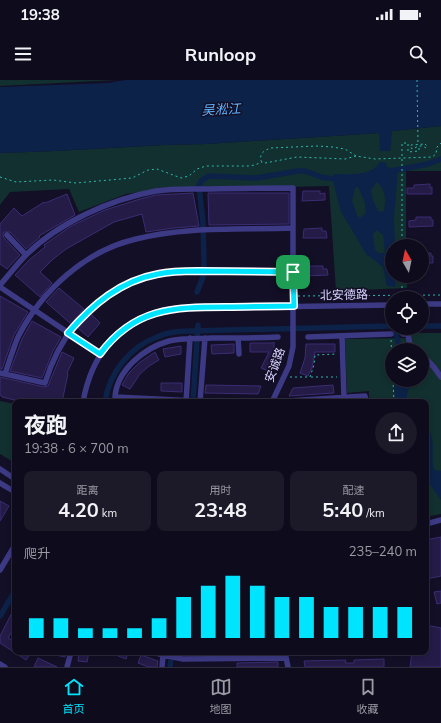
<!DOCTYPE html>
<html lang="zh">
<meta charset="utf-8">
<style>
body{margin:0;font-family:Mulish,"Noto Sans SC",sans-serif;background:#1c1929;color:#f1f3f6;height:100vh;display:flex;flex-direction:column;font-size:15px;white-space:nowrap}
*{box-sizing:border-box;margin:0}
p{font-size:13px;color:#9b9ba3}
.icon{flex:none;width:22px;height:22px;fill:none;stroke:currentColor;stroke-width:2;stroke-linecap:round;stroke-linejoin:round}
.map{position:relative;flex:1;overflow:hidden}
.panel{position:absolute;left:12px;top:319px;width:417px;height:256px;display:flex;flex-direction:column;background:#0e0b1c;border-radius:8px;box-shadow:0 2px 6px #0003,0 0 0 1px #2e2b3b}
.panel>*{flex:none}
.needle{width:26px;rotate:351deg}
.tools{position:absolute;left:385px;top:159px;display:grid;gap:8px}
.tools a{display:grid;place-items:center;width:44px;height:44px;border-radius:50%;background:#0e0b1c;box-shadow:0 2px 6px #0003,0 0 0 1px #2e2b3b;font-size:20px}
.pin{position:absolute;display:grid;place-items:center;width:34px;height:34px;color:#fff;margin:-17px;border-radius:8px;box-shadow:0 2px 6px #0006}
.round{display:grid;place-items:center;flex:none;width:42px;height:42px;border-radius:21px;background:#1c1929}
.headline{display:flex;align-items:center;justify-content:space-between;height:68px;padding:0 12px}
h1{font-size:22px;font-weight:700;line-height:30px}
.metrics{display:grid;grid-template-columns:repeat(3,1fr);gap:6px;height:68px;padding:4px 12px}
.metrics div{display:grid;align-content:center;border-radius:8px;background:#1c1929;text-align:center}
.metrics b{font-size:20px;font-weight:700}
.metrics small{font-size:11px;font-weight:400}
.metrics p{font-size:11px}
.chart{height:112px;padding:8px 12px}
.chart p{display:flex;justify-content:space-between}
.chart svg{width:100%;height:72px;margin-top:4px;stroke:#00e5ff;stroke-width:6}
.status{display:flex;justify-content:space-between;align-items:center;height:28px;padding:0 20px;background:#0e0b1c;direction:ltr}
.status svg{height:11px;fill:currentColor}
header{display:flex;justify-content:space-between;align-items:center;height:52px;padding:0 12px;background:#0e0b1c;font-size:18px;font-weight:700}
.tabs{display:flex;justify-content:space-around;align-items:center;height:56px;border-top:1px solid #2e2b3b;background:#0e0b1c;font-size:11px;color:#9b9ba3}
.tabs a{display:grid;justify-items:center;gap:2px}
.tabs .selected{color:#00e5ff}
.map>svg:first-child{display:block}
.green{fill:#12302f;fill-rule:evenodd}
.water{fill:#0c2248;fill-rule:evenodd}
.lines{fill:none;stroke-linecap:round;stroke-linejoin:round}
.canal{stroke:#0c2248;stroke-width:5.5}
.building{fill:#241b47;stroke:#3b2d73}
.path{stroke:#2fb8b0;stroke-width:1;stroke-dasharray:2 3;stroke-linecap:butt}
.minor{stroke:#3d3a85;stroke-width:5.5}
.route-casing{stroke:#fff;stroke-width:8}
.route{stroke:#00e5ff;stroke-width:5}
.labels{text-anchor:middle;stroke-width:3;stroke-linejoin:round;paint-order:stroke}
.street-label{font-size:12px;fill:#d9d4ff;stroke:#130f26}
.water-label{font-size:13px;font-style:italic;fill:#62b6ff;stroke:#130f26}
</style>
<div class="status"><b>19:38</b><svg viewBox="0 0 49 12"><path d="M0 12V9h3v3zM5 12V6h3v6zM10 12V3h3v9zM15 12V0h3v12zM26 1h20v11H26zM47 4h2v5h-2z"/></svg></div>
<header><svg class="icon" aria-label="menu" viewBox="0 0 24 24"><path d="M4 6h16M4 12h16M4 18h16"/></svg>Runloop<svg class="icon" aria-label="search" viewBox="0 0 24 24"><circle cx="10" cy="10" r="6"/><path d="M15 15l6 6"/></svg></header>
<div class="map">
<svg width="441" height="587" viewBox="0 0 441 587">
<rect width="100%" height="100%" fill="#130f26"/>
<path class="green" d="M0 0H116L0 6Z
M441 46V91H406V166H392V196H407V208L336 211 329 106 154 110 126 114 79 132 69 109 10 112 0 125V73L55 71 164 65 205 64 379 53 390 71 391 51Z
M410 253H441V434L426 437V322H369V311L347 313 345 259 410 258ZM392 270H422V300H392Z
M0 321 15 324V383L0 374Z"/>
<path class="water" d="M125 0H441V46L392 51 390 71H380L379 53 205 64 164 65 55 71 0 73V7L109 3Z
M380 82H386L387 87 398 89 394 138 395 166H392V196H396L395 207 387 206 383 187 366 174 352 150 341 132 334 105 333 94C348 94 371 97 380 82ZM377 102C386 111 386 119 384 131L379 132 373 121 371 110ZM358 107 365 123 366 133 360 138 357 135 352 120 355 108ZM377 150 383 155 385 173H379L375 170 373 154Z
M394 300H419L408 310 406 322H395Z
M426 349 429 350C436 363 430 376 434 390L441 391V420L426 399Z"/>
<g class="lines">
<path class="canal" d="M391 91 428 84 441 79
M197 212 203 197 204 185 203 143 199 106 201 101 209 96 256 98 298 91H305L321 97 341 100
M422 246H441
M395 248 398 263
M105 322C109 294 129 267 157 257 167 252 179 251 190 251L392 246
M193 322 198 245
M0 536 15 511
M170 587 172 572"/>
</g>
<path class="building" d="M430 104V108L432 107V114H407V108H414V105Z
M303 111H320V114L325 113V120L302 121Z
M193 113 199 146 174 148 146 152 142 134 114 142 66 169 52 180 40 192 52 203 40 217 15 195 29 180 45 167 44 165 71 146 105 130 140 119 156 115Z
M208 113H289V144L209 145Z
M67 114 75 135 39 156 40 157 26 169 10 152H4L3 154 4 158 20 175 7 189 0 184V144L14 128 22 136 44 122 45 123Z
M416 137H431V140H433V146L409 147V141L416 140Z
M322 148V151H326L327 158H303L304 149Z
M422 173H431V176H433V183H422Z
M305 186H323V189H327L328 195 304 196Z
M59 208 84 229 71 244 46 222Z
M0 216 28 232 14 255 2 289H0Z
M91 234 100 243 88 257 78 248Z
M32 241 61 257 53 271 42 298 10 291 22 259Z
M274 262V275L276 276 268 291 261 288 269 272H250V263H273Z
M234 264V273L212 274 211 265Z
M306 264H335V272H315L312 288 308 296 300 293 305 278Z
M181 266V274L165 277 163 269Z
M62 272 74 278 67 293 68 294 62 322H23L2 317V316L0 315V297L44 307 48 306Z
M155 272 159 280 149 286 140 294 130 309 122 305 129 293 139 283Z
M161 303H182V312L161 311Z
M206 305 261 306 258 314 205 313Z
M333 305 334 313 289 316 293 308Z
M0 421 9 426 0 441Z
M441 457V496L426 499V460Z
M441 511V523L437 524 434 512Z
M15 527V546L8 558 15 562V572H32L26 580 0 563V556Z
M426 545 441 548V587H410L412 572H426Z
M51 572H67L65 577 51 574Z
M79 572H89L87 582 78 581Z
M108 572H128L126 579Z
M141 575 158 581 157 587H149L138 583Z
M38 578 57 587H34Z
M384 579V587H305L304 581 346 580 345 583H354V580Z
M278 582V587H237V583Z"/>
<g class="lines">
<path class="path" d="M417 0 418 64
M425 64 427 66 426 68 423 66H419L412 69 410 66 411 65Z
M356 76 345 79 297 77 265 83 261 81C259 73 265 70 271 68L317 66 332 67 345 69 356 76 375 79 432 77 436 74 437 67 441 63
M0 97 16 102 53 100 76 103 132 98 148 90 157 89 181 98 189 96 197 89 206 86H248L255 85 262 82
M402 166V63H408V72L419 71V66
M402 196V213
M298 216 441 215
M391 260 394 322
M290 297H310L314 285 315 275 337 274
M311 297H337"/>
<path class="minor" d="M7 155 26 175
M0 205C9 195 17 184 26 175 58 143 111 119 156 111 174 108 192 109 210 109 238 108 265 108 293 108V267L289 286 272 322
M0 207 100 274
M422 224H441
M403 254H408L410 266 414 270
M342 256 344 318
M278 257C256 258 234 258 211 258 197 259 183 258 169 261 144 268 117 290 115 317L197 321 272 322 365 316 366 322
M308 257 391 254
M238 258 239 274
M422 275 433 286 441 297
M0 293 45 303C58 261 82 227 123 207 134 201 147 196 160 194 202 187 251 191 293 192
M5 294C9 282 13 269 18 257 42 210 85 171 136 159 186 146 242 150 293 148
M83 322C91 277 117 241 164 230 194 224 233 227 264 227 307 226 349 226 392 225
M186 322 190 258
M200 322 205 258
M0 389 15 399
M0 403 15 412
M426 444 441 440
M0 490 15 465
M153 572 163 575 164 572
M285 572 288 587
M0 584 5 587
M67 587 71 572
M162 587 163 575 183 579 286 578"/>
</g>
<g class="lines">
<defs>
<path id="route" d="M198 191 293 192 294 226C271 226 248 227 226 227 173 227 134 228 100 274L68 253C93 224 120 201 158 194 171 191 185 191 198 191Z"/>
</defs>
<use href="#route" class="route-casing"/>
<use href="#route" class="route"/>
</g>
<g class="labels">
<g class="street-label">
<text transform="translate(344 215) rotate(-1)" y="4">北安德路</text>
<text transform="translate(275 285) rotate(-70)" y="4">安诚路</text>
</g>
<g class="water-label">
<text transform="translate(221 29) rotate(-3)" y="5">吴淞江</text>
</g>
</g>
</svg>
<div class="tools">
<a><svg class="needle" viewBox="-14 -14 28 28"><path d="M0-13l5 13h-10z" fill="#e53935"/><path d="M0 13l5-13h-10z" fill="#9b9ba3"/></svg></a>
<a><svg class="icon" aria-label="locate" viewBox="0 0 24 24"><circle cx="12" cy="12" r="6"/><path d="M12 2v4M12 18v4M2 12h4M18 12h4"/></svg></a>
<a><svg class="icon" aria-label="layers" viewBox="0 0 24 24"><path d="M12 4l9 5-9 5-9-5zM3 14l9 5 9-5"/></svg></a>
</div>
<div class="pin" style="left:293px;top:192px;background:#1e9e55"><svg class="icon" aria-label="arrive" viewBox="0 0 24 24"><path d="M6 21V4h12l-3 4 3 4H6"/></svg></div>
<section class="panel">
<div class="headline"><div><h1>夜跑</h1><p>19:38 · 6 × 700 m</p></div><a class="round"><svg class="icon" aria-label="share" viewBox="0 0 24 24"><path d="M12 15V3M7 8l5-5 5 5M5 13v7h14v-7"/></svg></a></div>
<div class="metrics">
<div><p>距离</p><b>4.20<small> km</small></b></div>
<div><p>用时</p><b>23:48</b></div>
<div><p>配速</p><b>5:40<small> /km</small></b></div>
</div>
<div class="chart"><p><span>爬升</span>235–240 m</p>
<svg viewBox="0 0 160 44" preserveAspectRatio="none"><path d="M5 44V32M15 44V32M25 44V38M35 44V38M45 44V38M55 44V32M65 44V19M75 44V12M85 44V6M95 44V12M105 44V19M115 44V19M125 44V25M135 44V25M145 44V25M155 44V25"/></svg>
</div>
</section>
</div>
<nav class="tabs">
<a class="selected"><svg class="icon" aria-label="home" viewBox="0 0 24 24"><path d="M3 11l9-7 9 7M6 9v11h12V9"/></svg>首页</a>
<a><svg class="icon" aria-label="map" viewBox="0 0 24 24"><path d="M3 6l6-2 6 2 6-2v14l-6 2-6-2-6 2zM9 4v14M15 6v14"/></svg>地图</a>
<a><svg class="icon" aria-label="saved" viewBox="0 0 24 24"><path d="M7 4h10v16l-5-4-5 4z"/></svg>收藏</a>
</nav>
